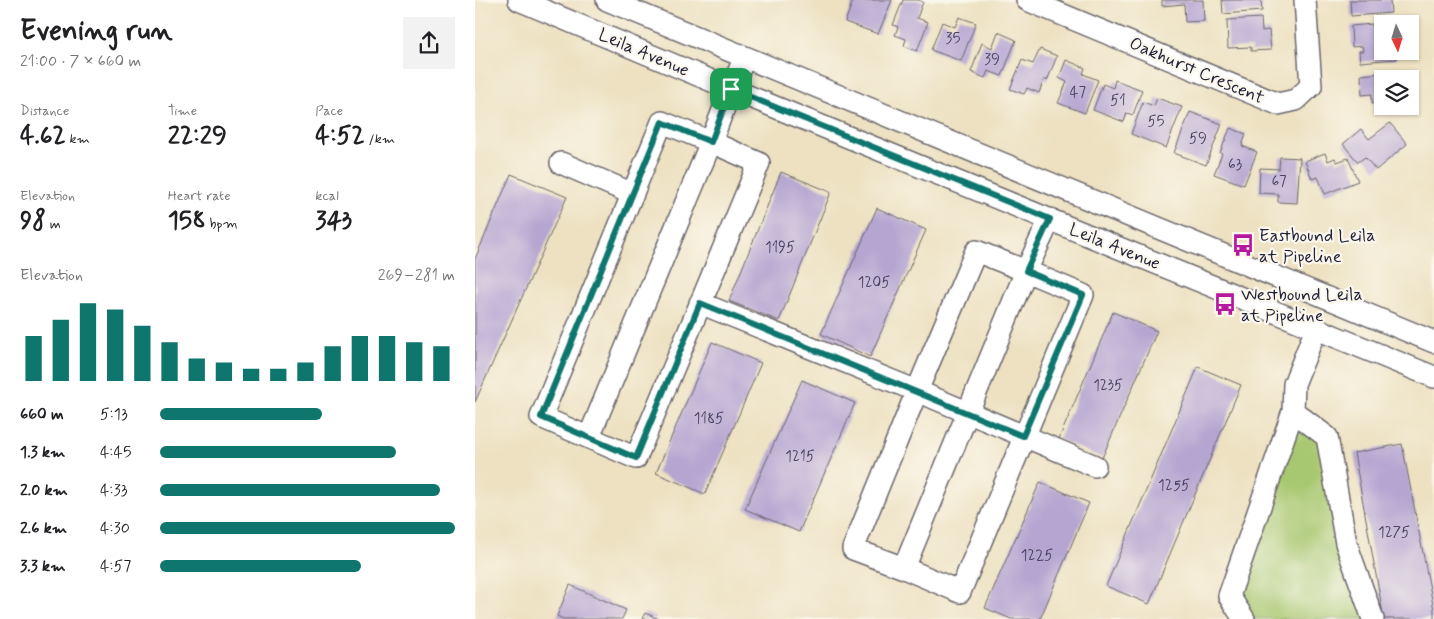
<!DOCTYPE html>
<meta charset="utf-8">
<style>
body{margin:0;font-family:Mynerve,sans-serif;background:#f2f2f2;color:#202124;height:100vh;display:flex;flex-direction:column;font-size:19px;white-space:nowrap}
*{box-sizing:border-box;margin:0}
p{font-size:16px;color:#757577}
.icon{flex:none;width:28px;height:28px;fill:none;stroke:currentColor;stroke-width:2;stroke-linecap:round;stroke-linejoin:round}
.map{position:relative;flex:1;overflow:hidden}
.side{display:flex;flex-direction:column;background:#fff;width:475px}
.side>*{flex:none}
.needle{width:32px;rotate:176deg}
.fabs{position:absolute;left:899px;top:15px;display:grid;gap:10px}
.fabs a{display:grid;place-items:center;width:45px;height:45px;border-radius:0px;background:#fff;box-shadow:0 1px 4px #0004;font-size:25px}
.pin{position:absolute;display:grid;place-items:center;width:42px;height:42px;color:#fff;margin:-21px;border-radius:10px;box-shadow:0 2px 8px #0006}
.round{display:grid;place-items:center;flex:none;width:52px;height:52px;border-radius:0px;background:#f2f2f2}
.overview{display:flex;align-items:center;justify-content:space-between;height:85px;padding:0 20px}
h1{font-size:28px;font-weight:700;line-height:38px}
.figures{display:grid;grid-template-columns:repeat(3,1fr);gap:8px;height:85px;padding:5px 20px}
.figures div{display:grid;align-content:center}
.figures b{font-size:25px;font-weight:700}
.figures small{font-size:14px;font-weight:400}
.figures p{font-size:14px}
.chart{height:140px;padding:10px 20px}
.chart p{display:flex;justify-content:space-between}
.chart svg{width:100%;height:90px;margin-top:5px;stroke:#0f766e;stroke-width:6}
ul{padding:0 20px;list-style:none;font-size:16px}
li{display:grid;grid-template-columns:80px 60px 1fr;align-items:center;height:38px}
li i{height:12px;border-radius:6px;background:#0f766e}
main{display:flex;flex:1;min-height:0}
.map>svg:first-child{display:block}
.green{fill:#a7c76f;stroke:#647455}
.building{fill:#b5a5d1}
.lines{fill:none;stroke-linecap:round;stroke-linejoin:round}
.minor-casing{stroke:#69656a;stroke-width:24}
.minor{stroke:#fff;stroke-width:21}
.route-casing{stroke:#fff;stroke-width:10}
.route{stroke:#0f766e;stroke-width:6}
.labels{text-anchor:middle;stroke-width:4.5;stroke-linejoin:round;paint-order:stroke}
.number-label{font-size:15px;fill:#474360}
.street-label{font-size:18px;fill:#22223b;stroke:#fbf7ec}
.poi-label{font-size:18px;fill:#22223b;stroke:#fbf7ec;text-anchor:start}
</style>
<main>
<section class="side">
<div class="overview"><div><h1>Evening run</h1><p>21:00 · 7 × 660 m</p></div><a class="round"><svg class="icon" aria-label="share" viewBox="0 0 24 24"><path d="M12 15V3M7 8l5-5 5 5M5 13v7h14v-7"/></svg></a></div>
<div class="figures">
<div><p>Distance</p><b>4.62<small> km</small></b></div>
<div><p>Time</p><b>22:29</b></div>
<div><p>Pace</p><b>4:52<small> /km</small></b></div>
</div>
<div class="figures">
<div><p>Elevation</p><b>98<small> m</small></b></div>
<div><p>Heart rate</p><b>158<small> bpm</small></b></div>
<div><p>kcal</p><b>343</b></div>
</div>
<div class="chart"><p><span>Elevation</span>269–281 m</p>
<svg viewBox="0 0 160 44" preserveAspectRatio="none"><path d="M5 44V22M15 44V14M25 44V6M35 44V9M45 44V17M55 44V25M65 44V33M75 44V35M85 44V38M95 44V38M105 44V35M115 44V27M125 44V22M135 44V22M145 44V25M155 44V27"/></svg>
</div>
<ul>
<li><b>660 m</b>5:13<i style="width:55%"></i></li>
<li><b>1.3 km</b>4:45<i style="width:80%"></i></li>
<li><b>2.0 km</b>4:33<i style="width:95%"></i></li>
<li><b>2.6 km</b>4:30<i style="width:100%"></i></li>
<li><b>3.3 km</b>4:57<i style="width:68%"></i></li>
</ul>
</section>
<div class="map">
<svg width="959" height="619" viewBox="0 0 959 619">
<rect width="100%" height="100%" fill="#fbf7ec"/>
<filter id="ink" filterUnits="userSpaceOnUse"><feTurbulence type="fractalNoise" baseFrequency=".02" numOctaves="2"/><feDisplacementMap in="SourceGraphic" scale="10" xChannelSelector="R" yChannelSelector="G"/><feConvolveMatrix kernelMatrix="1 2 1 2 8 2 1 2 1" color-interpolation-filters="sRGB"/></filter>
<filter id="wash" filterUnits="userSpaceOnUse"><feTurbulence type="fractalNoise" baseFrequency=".0096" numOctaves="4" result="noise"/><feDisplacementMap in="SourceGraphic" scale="20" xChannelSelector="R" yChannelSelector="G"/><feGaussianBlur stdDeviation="1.12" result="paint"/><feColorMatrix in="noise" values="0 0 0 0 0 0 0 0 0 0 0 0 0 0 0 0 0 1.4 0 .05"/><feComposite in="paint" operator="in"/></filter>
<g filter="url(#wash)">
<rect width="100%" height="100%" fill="#ede1c1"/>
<path class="green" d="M822 419 847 440 893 619H779L762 596Z"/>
<g id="blocks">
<path class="building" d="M378 0H417L403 34 370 22Z
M428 0H443L448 2 442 18 453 22 442 51 429 46 431 39 420 35 423 27 418 25Z
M687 0H728L729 21 710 22 709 4 687 6Z
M747 0H786L787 11 748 14Z
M875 0H915L916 13 876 16Z
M484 17 501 23 486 61 456 50 467 22 480 27Z
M786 18 787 31 794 30 796 50 776 51V47L753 48 752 20Z
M897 24V27L908 26V51H921L922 59 885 62 884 51H888L887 46 877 47 876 26Z
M523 32 541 40 527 76 513 71 510 78 496 72 507 43 517 48Z
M565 49 582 56 572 81 569 79 564 93 552 88 549 94 535 89 547 60 558 64Z
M591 60 610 68 608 74 623 80 610 113 583 103 592 82 584 78Z
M907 73 908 106H929V110L905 112 904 103H897V94L887 95 886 75Z
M640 80 667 90 658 115 652 113 649 122 618 110 628 84 638 88Z
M682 98 707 107 691 148 656 134 668 102 679 106Z
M715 112 747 124 731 165 699 153Z
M915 123 932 144 901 170 890 157 883 162 868 144 886 129 894 139Z
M755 128 771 134 767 146 782 152 769 185 739 174 747 154 745 153Z
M850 153 853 161 860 158 862 162 873 158 883 181 850 194 843 177 837 179 830 161Z
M805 157 825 158 822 203 803 202V194L784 193 785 168 804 169Z
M306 172 356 192 304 321 254 301Z
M36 174 92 197 0 402V259Z
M402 208 451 230 395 357 346 334Z
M638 312 682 331 627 458 584 439Z
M237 342 286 363 230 494 181 473Z
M723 367 766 385 674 604 631 586Z
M327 380 380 403 324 532 270 509Z
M927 444 959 610V619H909L879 453Z
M565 482 614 503 565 619H536L510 608Z
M95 585 151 610 147 619H88L82 616Z
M170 613 184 619H167Z"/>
</g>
</g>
<g filter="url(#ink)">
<use href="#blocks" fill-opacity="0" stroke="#69656a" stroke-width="1"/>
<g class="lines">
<defs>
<path id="minor" d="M44 0 256 89 959 377
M132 0 959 342
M552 0 803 104 821 100 836 86 830 0
M86 163 158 194
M225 303 442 391 620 466
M818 411 852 437 871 543 898 619
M114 437 236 142 187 122 66 417 161 458 284 163 236 142 256 89 270 57
M429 568 551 271 501 251 442 391 378 549 429 568 485 592 608 295 551 271 575 219
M769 619 754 596 818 411 819 384 841 329"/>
</defs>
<use href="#minor" class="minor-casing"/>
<use href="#minor" class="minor"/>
</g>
</g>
<g class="lines" filter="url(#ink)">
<defs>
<path id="route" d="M256 89 575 219 551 271 608 295 548 436 225 303 161 458 66 417 187 122 236 142Z"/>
</defs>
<use href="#route" class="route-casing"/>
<use href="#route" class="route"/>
</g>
<defs>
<symbol id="bus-bare" viewBox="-9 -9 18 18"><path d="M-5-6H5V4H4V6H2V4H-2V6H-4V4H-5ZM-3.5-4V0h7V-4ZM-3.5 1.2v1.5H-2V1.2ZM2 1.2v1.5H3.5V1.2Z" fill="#b5179e" stroke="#fbf7ec" stroke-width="2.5" paint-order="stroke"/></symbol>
</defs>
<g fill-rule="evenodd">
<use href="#bus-bare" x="752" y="229" width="32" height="32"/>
<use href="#bus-bare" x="734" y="288" width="32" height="32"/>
</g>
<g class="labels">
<g class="number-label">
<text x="478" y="43">35</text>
<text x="517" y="64">39</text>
<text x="603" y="97">47</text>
<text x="643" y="105">51</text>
<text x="681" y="126">55</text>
<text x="723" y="143">59</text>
<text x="760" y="169">63</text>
<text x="804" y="186">67</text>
<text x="305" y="252">1195</text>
<text x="399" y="287">1205</text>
<text x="633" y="390">1235</text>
<text x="234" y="423">1185</text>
<text x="325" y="461">1215</text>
<text x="699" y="490">1255</text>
<text x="919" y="537">1275</text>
<text x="562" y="560">1225</text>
</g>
<g class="street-label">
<text transform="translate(169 52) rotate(23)" y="6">Leila Avenue</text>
<text transform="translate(722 70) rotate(23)" y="6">Oakhurst Crescent</text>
<text transform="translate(640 246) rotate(22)" y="6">Leila Avenue</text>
</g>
<g class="poi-label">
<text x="784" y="241">Eastbound Leila<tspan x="784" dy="21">at Pipeline</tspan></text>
<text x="766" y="300">Westbound Leila<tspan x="766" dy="21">at Pipeline</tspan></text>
</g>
</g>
</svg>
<div class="fabs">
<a><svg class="needle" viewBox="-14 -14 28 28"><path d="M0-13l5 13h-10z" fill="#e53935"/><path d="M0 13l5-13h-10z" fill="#757577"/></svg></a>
<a><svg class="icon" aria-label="layers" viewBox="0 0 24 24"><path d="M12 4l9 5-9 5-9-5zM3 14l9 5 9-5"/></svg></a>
</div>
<div class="pin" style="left:256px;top:89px;background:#1e9e55"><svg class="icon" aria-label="arrive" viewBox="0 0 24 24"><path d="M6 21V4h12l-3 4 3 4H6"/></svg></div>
</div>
</main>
